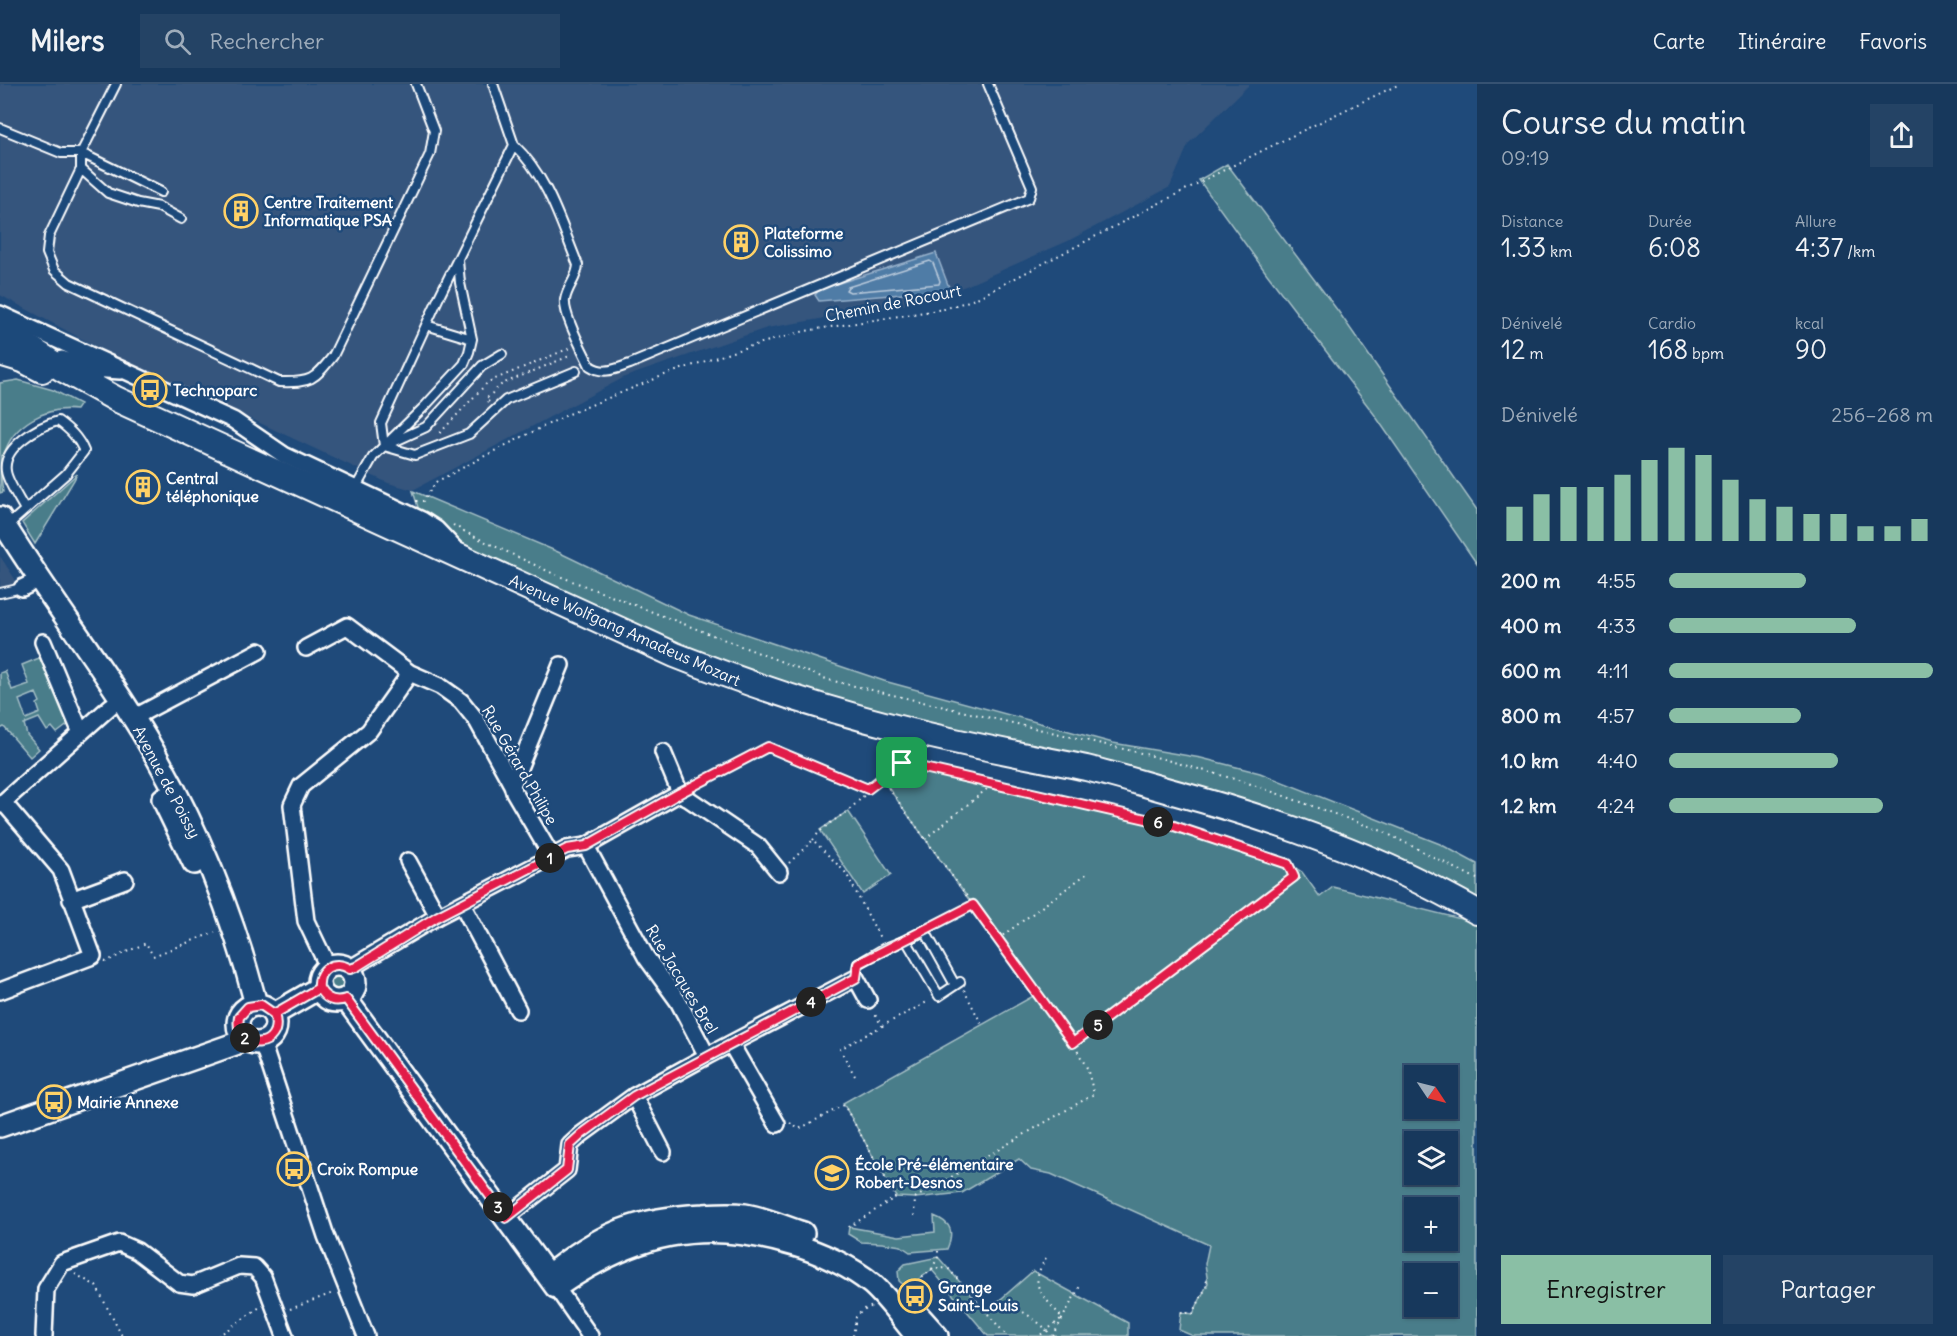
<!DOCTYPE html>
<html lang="fr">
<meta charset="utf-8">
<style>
body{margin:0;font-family:Delius,sans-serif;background:#244365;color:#f1f3f6;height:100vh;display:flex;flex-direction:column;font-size:22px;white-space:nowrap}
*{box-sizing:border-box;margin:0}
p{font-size:20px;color:#9eacbb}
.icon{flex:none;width:33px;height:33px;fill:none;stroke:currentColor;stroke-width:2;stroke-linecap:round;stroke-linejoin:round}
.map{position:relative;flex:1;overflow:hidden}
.side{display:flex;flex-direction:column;background:#17385c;width:480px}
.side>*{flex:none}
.needle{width:39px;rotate:125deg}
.fabs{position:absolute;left:1404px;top:981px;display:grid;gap:12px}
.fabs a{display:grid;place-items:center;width:54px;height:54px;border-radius:0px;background:#17385c;box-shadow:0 2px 4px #0004,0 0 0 2px #365272;font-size:30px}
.pin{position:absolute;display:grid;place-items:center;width:51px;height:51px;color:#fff;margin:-26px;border-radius:12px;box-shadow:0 3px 9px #0006}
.km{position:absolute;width:30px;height:30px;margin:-15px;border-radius:50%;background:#222;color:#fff;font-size:16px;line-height:30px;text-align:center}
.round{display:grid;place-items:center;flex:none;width:63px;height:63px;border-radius:0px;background:#244365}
.headline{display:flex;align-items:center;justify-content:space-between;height:102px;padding:0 24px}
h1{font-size:33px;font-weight:600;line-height:45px}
.metrics{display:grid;grid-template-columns:repeat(3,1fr);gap:9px;height:102px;padding:6px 24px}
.metrics div{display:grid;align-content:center}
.metrics b{font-size:26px;font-weight:600}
.metrics small{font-size:16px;font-weight:400}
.metrics p{font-size:16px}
.chart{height:168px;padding:12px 24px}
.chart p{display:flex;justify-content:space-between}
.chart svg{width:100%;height:108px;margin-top:6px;stroke:#8abfa5;stroke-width:6}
.cta{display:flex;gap:12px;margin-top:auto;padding:12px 24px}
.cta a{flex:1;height:69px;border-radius:0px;background:#8abfa5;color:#111;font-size:24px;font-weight:600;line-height:69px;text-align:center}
.cta a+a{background:#244365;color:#f1f3f6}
ul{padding:0 24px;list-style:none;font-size:20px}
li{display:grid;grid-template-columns:96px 72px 1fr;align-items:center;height:45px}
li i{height:15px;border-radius:8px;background:#8abfa5}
header{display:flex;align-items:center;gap:36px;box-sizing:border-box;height:84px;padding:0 30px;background:#17385c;border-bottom:2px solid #365272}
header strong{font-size:28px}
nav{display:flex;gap:33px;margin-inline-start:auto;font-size:21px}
.search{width:420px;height:54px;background:#244365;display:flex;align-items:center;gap:15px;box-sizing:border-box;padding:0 21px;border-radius:0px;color:#9eacbb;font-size:22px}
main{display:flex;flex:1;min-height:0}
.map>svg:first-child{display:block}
.built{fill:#34547d}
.green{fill:#497d8a;stroke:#a4bec4;stroke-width:1.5;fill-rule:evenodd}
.water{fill:#507ba6;stroke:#96b0ca;stroke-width:1.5}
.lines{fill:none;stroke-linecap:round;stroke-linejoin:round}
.shore{stroke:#b9cadb;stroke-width:1.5}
.lane-casing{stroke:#fff;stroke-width:12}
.street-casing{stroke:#fff;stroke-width:20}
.secondary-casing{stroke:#fff;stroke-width:26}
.primary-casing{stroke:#fff;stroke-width:28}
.path{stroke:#fff;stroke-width:2;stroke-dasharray:1.5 4.5;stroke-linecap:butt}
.lane{stroke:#1f4a7a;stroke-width:8}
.street{stroke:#1f4a7a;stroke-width:15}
.secondary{stroke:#1f4a7a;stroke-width:21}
.primary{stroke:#1f4a7a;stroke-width:24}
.route-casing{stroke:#fff;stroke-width:12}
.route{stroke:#e11d48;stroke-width:8}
.labels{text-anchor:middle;stroke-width:5;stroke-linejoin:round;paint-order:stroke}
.poi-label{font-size:16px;font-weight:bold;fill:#fff;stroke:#1f4a7a;text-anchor:start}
.street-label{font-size:16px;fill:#fff;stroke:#1f4a7a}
</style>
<header>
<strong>Milers</strong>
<div class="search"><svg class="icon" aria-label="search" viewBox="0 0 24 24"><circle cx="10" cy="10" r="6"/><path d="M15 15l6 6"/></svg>Rechercher</div>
<nav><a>Carte</a><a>Itinéraire</a><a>Favoris</a></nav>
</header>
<main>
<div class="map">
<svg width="1477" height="1252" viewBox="0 0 1477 1252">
<rect width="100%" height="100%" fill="#1f4a7a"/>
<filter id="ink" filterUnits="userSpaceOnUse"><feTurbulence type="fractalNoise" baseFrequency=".0167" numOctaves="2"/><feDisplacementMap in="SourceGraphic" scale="12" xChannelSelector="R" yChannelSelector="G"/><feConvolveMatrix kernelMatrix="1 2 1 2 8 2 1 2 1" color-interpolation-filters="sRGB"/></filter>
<g filter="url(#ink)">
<path class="built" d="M0 0H1250L1189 59 1170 103 1068 157 966 202 914 219 767 244 625 293 413 406 388 399 95 262 0 211Z
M0 472 15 495 14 500 0 503Z"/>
<path class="green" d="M1227 80 1338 227 1477 426V480L1374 330 1267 190 1199 96Z
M18 296 53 306 80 320 76 326C47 322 12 340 4 371 0 384 1 395 3 408L0 409V299Z
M77 390 74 396 35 460 22 439Z
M413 407 558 468 689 531 884 597 1113 659 1201 674 1260 689 1440 760 1477 780V828L1310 750 849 630 461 473 422 436Z
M44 572 70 639 57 649 52 643 47 647 39 634 24 640 27 651 39 665 30 673 4 643 0 645V589L5 587 12 606 29 600 22 581ZM36 609 40 618 37 620 40 629 26 635 19 616Z
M902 679 1168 740 1223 757 1289 780 1302 788 1320 813 1333 803 1477 839V1252H1193L1179 1246 1181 1228 1193 1230 1208 1199 1205 1180 1209 1161 1051 1090 1031 1086 1019 1075 962 1109 915 1114 896 1113 843 1019 1037 910 882 695ZM1414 992H1448V1024H1414ZM1414 1058H1448V1090H1414ZM1414 1124H1448V1156H1414ZM1414 1190H1448V1222H1414Z
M848 727 891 791 863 810 820 746Z
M329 898a10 10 0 1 1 20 0a10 10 0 1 1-20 0Z
M934 1132C952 1139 954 1148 947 1165L910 1168 901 1162 882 1159 861 1158 848 1150 849 1143 899 1152 935 1148Z
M938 1173 986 1228 1033 1187 1128 1239V1252H988L932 1186 919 1195 909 1206 899 1197 898 1187 905 1180Z"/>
<path class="water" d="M936 169 950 206 819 217 815 211 820 205Z"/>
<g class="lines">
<path class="shore" d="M930 177 933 179 940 197 939 200 850 208 846 206 848 203Z"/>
<defs>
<path id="lane" d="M116 0 81 69V85L49 152 47 169 54 186 69 199 279 298C311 299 314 296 333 272L430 70 434 47 416 0
M493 0 514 61
M0 44 61 69H81L161 108
M81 85 108 109 138 119 159 123 181 135
M426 241 472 255
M391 359 426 343 482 282 502 270
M384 362 426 321 464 280 469 268 472 255 460 199 458 176
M384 362 415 371 469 350 506 316 576 287
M355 405 373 373 384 362 381 339 439 213 514 61C548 93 561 140 578 181 577 195 567 203 565 216 563 231 583 267 590 282 604 291 615 285 630 280L1029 114 1032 103 988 0
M7 442 66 390 84 367C78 353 69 345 58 337 39 342 2 363 6 387 7 397 20 416 25 426
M0 509 22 504
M906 856 925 847 955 901
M856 894 858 880 885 864 906 856 939 912 960 898"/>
<path id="street" d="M0 230 233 336 284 371 422 436 436 445 456 466
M62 275 92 285 120 287
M22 504 28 501
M43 558 81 649
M306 564 347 542 410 589
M133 634 259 567
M663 668 680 709 758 762 779 788
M512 701 561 581
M0 721 111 622
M408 777 438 832
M71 816 125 796
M462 820 518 926
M328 883 306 837 292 721 301 702 369 647 410 589 440 602 461 617 477 637 512 701 514 708 552 773
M349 885 438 832 567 765 586 762 680 709
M0 907 93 872 61 786 3 718
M262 958 326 1152 366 1252
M731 960 777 1040
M707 972 856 894 868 916
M634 1012 663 1068
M506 1134 567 1086 570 1061 582 1050 634 1012 707 972 678 917 646 873 586 762
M556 1203 590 1252
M44 1252 46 1205 62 1179 119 1159 137 1167 179 1199 193 1201 239 1182 254 1183 263 1193 285 1252"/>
<path id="secondary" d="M0 434C38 496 82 555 122 616 183 709 228 813 256 920
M163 715 194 779
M319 899a18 18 0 1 1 36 0a18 18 0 1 1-36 0Z
M346 915 556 1203C635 1149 702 1133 794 1161 819 1168 852 1183 872 1200 889 1215 902 1235 917 1252
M238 940a19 19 0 1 1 38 0a19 19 0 1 1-38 0Z
M274 930 319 904
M0 1042 235 960 244 954
M548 1192C599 1150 637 1134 704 1131 717 1130 732 1129 745 1131 764 1134 784 1143 803 1149
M911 1223 937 1252"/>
<path id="primary" d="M0 249 24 260 62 285 116 315 675 571C748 600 823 625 899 644 961 660 1024 671 1086 684 1115 691 1144 700 1173 708 1279 737 1382 773 1477 828
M0 269 23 276 42 286"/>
</defs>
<use href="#lane" class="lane-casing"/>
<use href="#street" class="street-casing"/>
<use href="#secondary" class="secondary-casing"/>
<use href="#primary" class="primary-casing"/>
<path class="path" d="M489 318 486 315 502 300 572 271
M440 349 488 298 570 264
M416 417H423L436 398 498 365 569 330 667 290 744 264 805 247 944 225 975 215C1116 142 1256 67 1400 0
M453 441 471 451 554 490 829 596 1145 670 1245 698 1382 747 1477 795
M898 662 902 679 882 695 1073 959 1087 984 1094 1010 915 1114 914 1133
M902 679 1168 740 1288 780 1294 793 1288 800 1073 959
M694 701 768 663 868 705
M925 755 993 700
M813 756C822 743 834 737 846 728 859 718 869 705 882 695
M789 779 813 756 846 789 880 854
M933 842 973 821
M998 855 1089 788
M105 878 146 859 153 872 215 848
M964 906 982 941
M882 942 929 917
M855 992 840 965 882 942 874 929
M790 1039 799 1045 844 1021 896 1113 849 1143
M1046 1174C1027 1204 1043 1210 1062 1234L1047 1246 1051 1252
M932 1185 938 1173V1165
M75 1190 96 1202 122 1252
M909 1206 932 1185 948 1184 1007 1252
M290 1225 333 1209
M986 1228 997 1219C1018 1222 1032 1233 1047 1246L1039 1252
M1181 1228 1193 1230 1208 1199 1204 1194
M218 1252 260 1223
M853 1252 856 1233 866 1223 865 1226 872 1222
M1053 1252 1080 1202"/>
<use href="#lane" class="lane"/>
<use href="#street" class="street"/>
<use href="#secondary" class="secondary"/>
<use href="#primary" class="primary"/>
</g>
</g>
<g class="lines" filter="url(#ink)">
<defs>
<path id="route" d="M902 679 868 705 768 663 680 709 586 762 567 765 438 832 356 883 350 885C334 875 317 885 319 904L274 930 261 921 248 923 239 933C233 969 286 966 274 930L319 904C325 915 334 919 346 915L506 1134 567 1086 570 1061 582 1050 634 1012 856 894 858 880 973 821 1073 959 1294 793 1288 780 1168 740 902 679"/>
</defs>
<use href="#route" class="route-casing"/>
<use href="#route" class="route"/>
</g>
<defs>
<symbol id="building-ring" viewBox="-11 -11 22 22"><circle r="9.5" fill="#1f4a7a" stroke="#ffd166" stroke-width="1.5"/><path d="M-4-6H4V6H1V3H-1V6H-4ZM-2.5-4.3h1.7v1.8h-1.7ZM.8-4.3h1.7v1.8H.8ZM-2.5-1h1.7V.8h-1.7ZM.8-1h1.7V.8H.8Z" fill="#ffd166"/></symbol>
<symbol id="bus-ring" viewBox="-11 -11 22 22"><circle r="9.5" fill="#1f4a7a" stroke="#ffd166" stroke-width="1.5"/><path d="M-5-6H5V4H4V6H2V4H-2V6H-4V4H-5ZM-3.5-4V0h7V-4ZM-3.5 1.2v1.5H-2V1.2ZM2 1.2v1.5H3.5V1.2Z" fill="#ffd166"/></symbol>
<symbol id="school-ring" viewBox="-11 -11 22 22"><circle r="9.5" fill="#1f4a7a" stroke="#ffd166" stroke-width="1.5"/><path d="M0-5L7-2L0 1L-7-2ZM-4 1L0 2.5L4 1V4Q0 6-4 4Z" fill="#ffd166"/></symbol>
</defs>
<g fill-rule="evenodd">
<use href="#building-ring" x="222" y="108" width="38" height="38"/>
<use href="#building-ring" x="722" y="139" width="38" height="38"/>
<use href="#bus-ring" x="131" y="287" width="38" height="38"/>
<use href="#building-ring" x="124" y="384" width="38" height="38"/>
<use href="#bus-ring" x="35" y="999" width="38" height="38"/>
<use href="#bus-ring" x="275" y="1066" width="38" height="38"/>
<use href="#school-ring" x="813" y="1070" width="38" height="38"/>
<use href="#bus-ring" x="896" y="1193" width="38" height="38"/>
</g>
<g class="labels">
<g class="poi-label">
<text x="264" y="124">Centre Traitement<tspan x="264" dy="18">Informatique PSA</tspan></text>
<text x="764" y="155">Plateforme<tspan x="764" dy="18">Colissimo</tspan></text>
<text x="173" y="312">Technoparc</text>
<text x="166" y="400">Central<tspan x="166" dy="18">téléphonique</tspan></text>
<text x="77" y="1024">Mairie Annexe</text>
<text x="855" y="1086">École Pré-élémentaire<tspan x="855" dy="18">Robert-Desnos</tspan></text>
<text x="317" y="1091">Croix Rompue</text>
<text x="938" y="1209">Grange<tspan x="938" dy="18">Saint-Louis</tspan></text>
</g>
<g class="street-label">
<text transform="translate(893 219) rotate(-11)" y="6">Chemin de Rocourt</text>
<text transform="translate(625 546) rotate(24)" y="6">Avenue Wolfgang Amadeus Mozart</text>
<text transform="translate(520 681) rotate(60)" y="6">Rue Gérard Philipe</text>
<text transform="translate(167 698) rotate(62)" y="6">Avenue de Poissy</text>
<text transform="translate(682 895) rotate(59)" y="6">Rue Jacques Brel</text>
</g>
</g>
</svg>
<div class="fabs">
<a><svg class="needle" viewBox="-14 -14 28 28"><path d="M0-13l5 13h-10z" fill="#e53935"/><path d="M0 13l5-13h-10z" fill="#9eacbb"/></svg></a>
<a><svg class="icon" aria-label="layers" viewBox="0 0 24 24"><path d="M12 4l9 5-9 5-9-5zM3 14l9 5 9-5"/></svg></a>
<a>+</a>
<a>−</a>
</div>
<div class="pin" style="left:902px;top:679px;background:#1e9e55"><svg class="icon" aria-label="arrive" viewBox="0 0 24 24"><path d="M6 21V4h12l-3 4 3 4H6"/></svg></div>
<b class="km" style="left:550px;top:774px">1</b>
<b class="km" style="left:245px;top:954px">2</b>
<b class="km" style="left:498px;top:1123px">3</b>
<b class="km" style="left:811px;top:918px">4</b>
<b class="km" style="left:1098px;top:941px">5</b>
<b class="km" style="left:1158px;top:738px">6</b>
</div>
<section class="side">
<div class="headline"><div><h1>Course du matin</h1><p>09:19</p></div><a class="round"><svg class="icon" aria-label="share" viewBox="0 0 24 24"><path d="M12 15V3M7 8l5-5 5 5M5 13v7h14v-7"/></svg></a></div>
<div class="metrics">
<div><p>Distance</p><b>1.33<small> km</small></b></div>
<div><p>Durée</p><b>6:08</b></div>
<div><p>Allure</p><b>4:37<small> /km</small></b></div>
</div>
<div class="metrics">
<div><p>Dénivelé</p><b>12<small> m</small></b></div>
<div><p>Cardio</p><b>168<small> bpm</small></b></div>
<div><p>kcal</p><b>90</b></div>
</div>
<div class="chart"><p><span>Dénivelé</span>256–268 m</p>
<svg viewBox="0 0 160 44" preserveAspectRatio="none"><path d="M5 44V30M15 44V25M25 44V22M35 44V22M45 44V17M55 44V11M65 44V6M75 44V9M85 44V19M95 44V27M105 44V30M115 44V33M125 44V33M135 44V38M145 44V38M155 44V35"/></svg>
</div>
<ul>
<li><b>200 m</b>4:55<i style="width:52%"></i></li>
<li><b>400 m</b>4:33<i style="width:71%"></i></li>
<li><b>600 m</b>4:11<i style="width:100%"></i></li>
<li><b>800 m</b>4:57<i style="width:50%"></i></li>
<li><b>1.0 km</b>4:40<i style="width:64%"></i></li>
<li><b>1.2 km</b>4:24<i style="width:81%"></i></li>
</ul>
<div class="cta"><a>Enregistrer</a><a>Partager</a></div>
</section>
</main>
